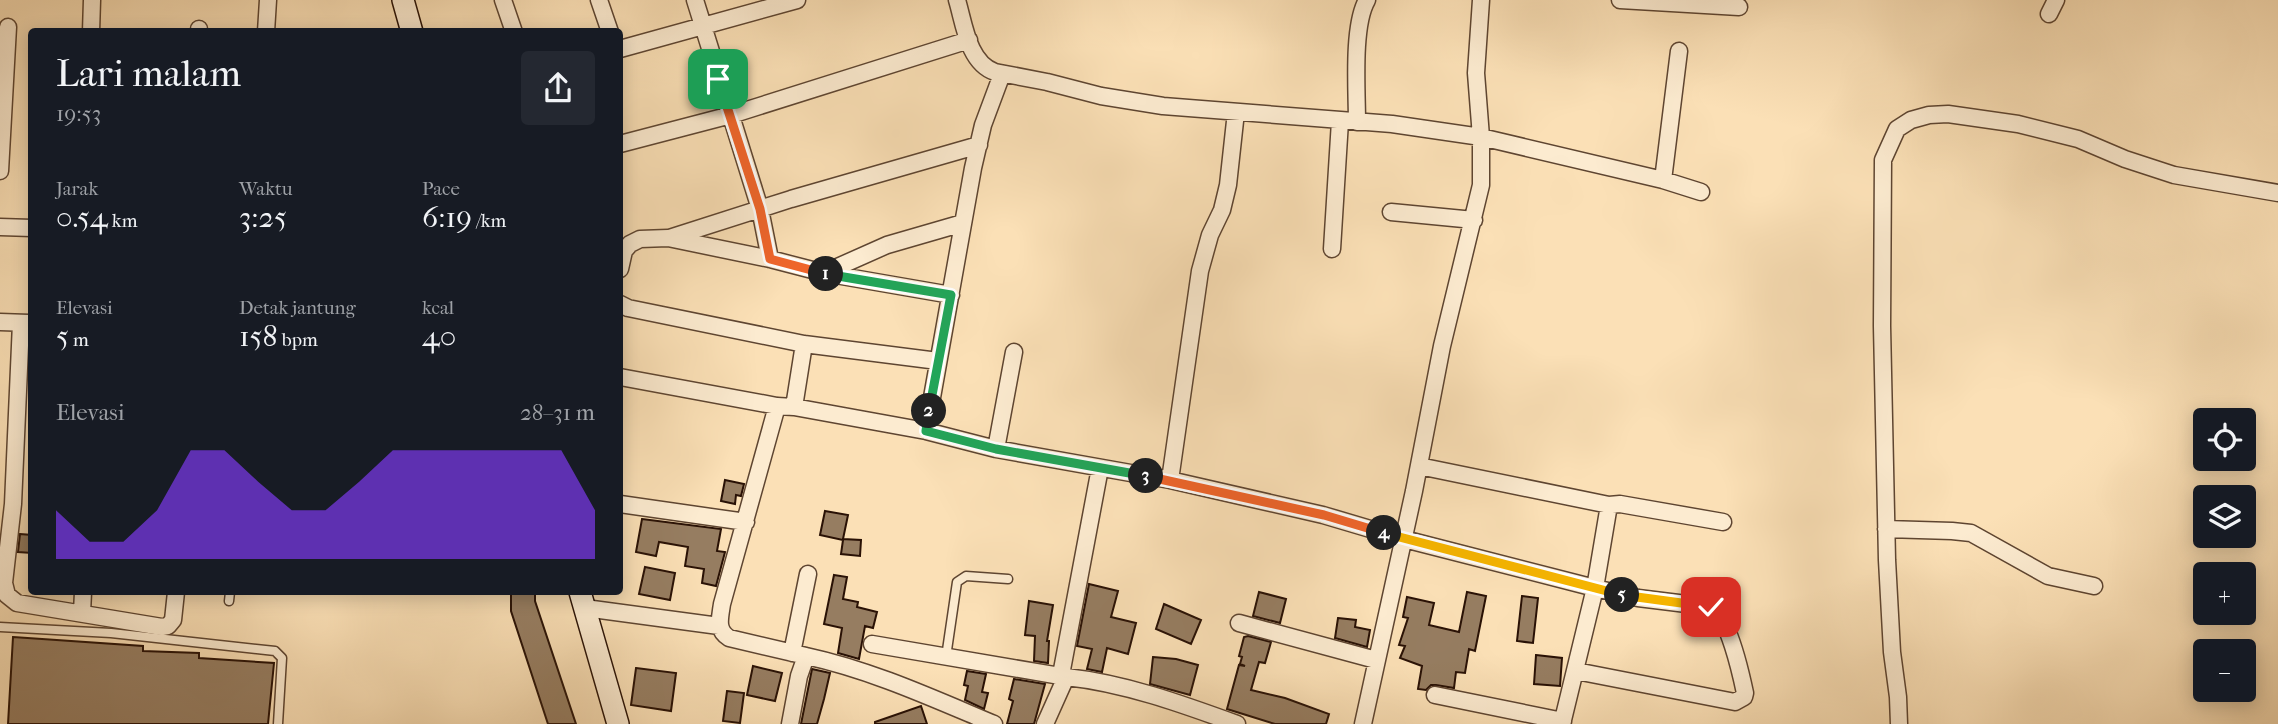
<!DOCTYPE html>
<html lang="id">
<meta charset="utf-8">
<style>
body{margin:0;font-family:"IM FELL French Canon",serif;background:#242831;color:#f1f3f6;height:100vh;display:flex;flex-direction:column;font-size:26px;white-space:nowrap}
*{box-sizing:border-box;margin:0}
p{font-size:23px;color:#9ea1a6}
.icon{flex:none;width:38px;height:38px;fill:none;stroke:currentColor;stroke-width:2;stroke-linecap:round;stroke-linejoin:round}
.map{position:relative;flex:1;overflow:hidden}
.details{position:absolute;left:28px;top:28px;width:595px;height:567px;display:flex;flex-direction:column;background:#171b24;border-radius:7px;box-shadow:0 4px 18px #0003}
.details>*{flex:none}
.tools{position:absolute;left:2193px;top:408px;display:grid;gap:14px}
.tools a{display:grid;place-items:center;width:63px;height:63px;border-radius:7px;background:#171b24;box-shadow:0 4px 18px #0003;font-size:35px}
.pin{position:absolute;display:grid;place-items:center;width:60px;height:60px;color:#fff;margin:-30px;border-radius:14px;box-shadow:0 4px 10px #0006}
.km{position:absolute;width:35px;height:35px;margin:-18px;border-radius:50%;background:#222;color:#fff;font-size:19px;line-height:35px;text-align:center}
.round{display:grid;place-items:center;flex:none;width:74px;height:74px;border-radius:7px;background:#242831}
.summary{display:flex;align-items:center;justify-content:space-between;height:119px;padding:0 28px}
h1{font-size:38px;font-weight:600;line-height:52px}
.metrics{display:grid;grid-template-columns:repeat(3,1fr);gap:10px;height:119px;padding:7px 28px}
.metrics div{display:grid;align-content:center}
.metrics b{font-size:30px;font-weight:600}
.metrics small{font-size:19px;font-weight:400}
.metrics p{font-size:19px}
.chart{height:196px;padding:14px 28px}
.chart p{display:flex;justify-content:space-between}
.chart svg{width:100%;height:126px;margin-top:7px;fill:#7c3aed;opacity:.7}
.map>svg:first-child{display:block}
.building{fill:#967d61;stroke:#291105;stroke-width:2}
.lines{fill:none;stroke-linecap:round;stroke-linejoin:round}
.lane-casing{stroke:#5e4531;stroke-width:11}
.street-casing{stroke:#5e4531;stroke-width:19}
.secondary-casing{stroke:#291105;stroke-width:24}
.lane{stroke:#fcebd0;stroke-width:8}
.street{stroke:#fcebd0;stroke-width:16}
.secondary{stroke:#fcebd0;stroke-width:21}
.split-1-casing{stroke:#fff;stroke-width:14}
.split-2-casing{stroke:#fff;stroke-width:14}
.split-3-casing{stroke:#fff;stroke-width:14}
.split-4-casing{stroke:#fff;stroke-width:14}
.split-5-casing{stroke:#fff;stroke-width:14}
.split-6-casing{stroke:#fff;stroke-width:14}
.split-1{stroke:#f0652b;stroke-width:9}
.split-2{stroke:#22a559;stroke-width:9}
.split-3{stroke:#22a559;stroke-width:9}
.split-4{stroke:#f0652b;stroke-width:9}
.split-5{stroke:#f5b400;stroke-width:9}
.split-6{stroke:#f5b400;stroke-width:9}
</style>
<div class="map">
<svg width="2278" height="724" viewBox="0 0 2278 724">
<rect width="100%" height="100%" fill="#fbe0b6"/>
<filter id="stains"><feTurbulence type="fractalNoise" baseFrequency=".00286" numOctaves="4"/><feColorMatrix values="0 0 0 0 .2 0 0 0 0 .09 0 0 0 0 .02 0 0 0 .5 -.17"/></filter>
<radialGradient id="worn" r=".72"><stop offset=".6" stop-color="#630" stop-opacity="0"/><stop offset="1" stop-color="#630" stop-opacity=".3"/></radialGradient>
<path class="building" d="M725 480 744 484 741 496 736 495 735 504 721 501Z
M825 511 848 515 843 539 861 540 860 556 841 554 843 540 820 535Z
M642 519 721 529 717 551 725 552 716 586 702 583 704 569 685 566 688 547 659 542 656 556 636 552Z
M20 534 32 535V553L18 552Z
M645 567 675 573 670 600 639 594Z
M834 575 847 577 843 599 858 602 857 607 877 612 873 628 865 626 859 659 838 653 842 628 824 624Z
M1089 584 1118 591 1111 617 1136 623 1128 654 1107 648 1102 672 1087 669 1092 649 1077 646Z
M511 592H535V601L576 724H548L511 611Z
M1259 592 1286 599 1280 623 1253 616Z
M1467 592 1486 596 1475 651 1469 649 1465 673 1456 672 1454 688 1436 685H1431L1426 690 1418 689 1422 666 1400 658 1405 646 1399 645 1408 618 1403 617 1407 597 1434 603 1429 625 1459 632Z
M1522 596 1538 598 1533 643 1517 641Z
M1029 601 1053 605 1047 641H1049L1048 663 1034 661 1035 636 1025 635Z
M1164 604 1201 620 1191 644 1156 629Z
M1338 618 1356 620 1355 627 1370 630 1367 647 1335 638Z
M1248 636 1271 642 1265 663 1259 662 1251 690 1285 698 1329 714 1326 724H1275L1227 709 1239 665 1245 666 1240 664 1242 657 1239 656 1244 637Z
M13 637 143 646V651L199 653V658L274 663 268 724H8Z
M1536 655 1562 658 1560 686 1534 684Z
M1153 657 1176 659 1198 665 1190 695 1150 684Z
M753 666 782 673 775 701 747 695Z
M636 668 676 673 671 711 631 705Z
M812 669 830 673 824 699 817 724H801Z
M967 671 986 674 982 692 988 693 984 709 965 700 968 686 964 685Z
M1014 679 1045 684 1034 724H1007L1013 701 1009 699Z
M727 691 744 693 740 723 723 721Z
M921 706 927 724H875V722Z"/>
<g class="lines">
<defs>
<path id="lane" d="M229 601 230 592
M0 627 111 633 275 651 282 658 278 724
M946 657 957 582 966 576 1008 579"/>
<path id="street" d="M503 0 514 32
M599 0 610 32
M695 0 760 209 770 259
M957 0C964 23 968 63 995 72L1047 82 1101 96 1163 106 1392 124 1481 137 1663 180 1701 192
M1620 0 1739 7
M2049 14 2056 0
M91 32 92 0
M199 32V29
M266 32 268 0
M620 49 797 0
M1357 122C1357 91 1352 26 1367 0
M620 144 731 115 969 40
M0 171 8 27
M1663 180 1679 51
M1391 212 1474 220
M0 227 32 228
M669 238 791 199 979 145
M1332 249 1340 121
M620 269 624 251 630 244 640 239 668 238 770 259 824 273 951 295
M824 273 887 245 963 223
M620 304 628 308 804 344 938 361
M0 322 29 323
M21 323 13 504 4 583 7 595 17 603 162 627 168 626 173 620 176 592
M620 377 777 406 794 407 926 431 996 449 1170 480 1323 515 1404 539 1595 588 1638 598 1711 607C1728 615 1741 674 1745 693L1744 697 1735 702 1576 671
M777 406 722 604C720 618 716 630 729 638L806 656
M794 407 804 344
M926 431 973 168 983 125 1002 74
M996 449 1014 352
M1419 466 1609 505 1620 504 1723 522
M1170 480 1200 271 1210 235 1222 210 1228 185 1236 112
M620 504 746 522
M1886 529 1952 531 1971 533 2048 576 2094 586
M585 608 719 626
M82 613 83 592
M1239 623 1376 660
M872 644 1066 677
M792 653 808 574
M1061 675 1100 468
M1435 695 1563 721
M790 724 799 676 806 656C871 670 932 698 994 724
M1045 724 1066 677C1124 683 1182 704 1237 724
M1363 724 1414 491 1442 346 1481 185V137L1476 73 1481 0
M1562 724 1595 588 1609 505
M1899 724 1898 697 1892 652 1887 560 1882 326 1883 160 1897 129 1911 120 1929 115 1948 114 2018 124 2078 139 2125 159 2174 175 2278 193"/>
<path id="secondary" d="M403 0 412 32
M580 592 618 724"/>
</defs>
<use href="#lane" class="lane-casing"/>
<use href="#street" class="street-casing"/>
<use href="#secondary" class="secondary-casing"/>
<use href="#lane" class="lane"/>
<use href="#street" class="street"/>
<use href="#secondary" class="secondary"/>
</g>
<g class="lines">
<defs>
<path id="split-1" d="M718 79 760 209 770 259 826 274"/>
<path id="split-2" d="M826 274 951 295 929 411"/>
<path id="split-3" d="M929 411 926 431 996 449 1146 476"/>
<path id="split-4" d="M1146 476 1324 515 1384 533"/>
<path id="split-5" d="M1384 533 1622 595"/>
<path id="split-6" d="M1622 595 1711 607"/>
</defs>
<use href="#split-1" class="split-1-casing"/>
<use href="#split-2" class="split-2-casing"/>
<use href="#split-3" class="split-3-casing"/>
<use href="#split-4" class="split-4-casing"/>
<use href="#split-5" class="split-5-casing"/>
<use href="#split-6" class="split-6-casing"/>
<use href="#split-1" class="split-1"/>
<use href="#split-2" class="split-2"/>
<use href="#split-3" class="split-3"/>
<use href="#split-4" class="split-4"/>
<use href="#split-5" class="split-5"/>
<use href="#split-6" class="split-6"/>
</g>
<rect width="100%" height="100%" filter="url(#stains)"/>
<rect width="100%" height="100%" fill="url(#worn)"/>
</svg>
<div class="tools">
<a><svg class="icon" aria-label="locate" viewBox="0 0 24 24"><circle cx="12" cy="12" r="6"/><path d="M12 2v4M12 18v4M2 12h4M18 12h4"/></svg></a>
<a><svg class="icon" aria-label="layers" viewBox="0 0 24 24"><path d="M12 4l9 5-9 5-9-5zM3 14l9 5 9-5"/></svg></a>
<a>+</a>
<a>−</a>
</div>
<div class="pin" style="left:718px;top:79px;background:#1e9e55"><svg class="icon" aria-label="arrive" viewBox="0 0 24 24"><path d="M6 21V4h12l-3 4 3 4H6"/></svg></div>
<div class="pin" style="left:1711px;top:607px;background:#d93025"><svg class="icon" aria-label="check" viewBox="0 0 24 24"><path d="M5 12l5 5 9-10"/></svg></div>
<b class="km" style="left:826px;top:274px">1</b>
<b class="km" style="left:929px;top:411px">2</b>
<b class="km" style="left:1146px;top:476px">3</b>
<b class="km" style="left:1384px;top:533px">4</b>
<b class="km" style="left:1622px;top:595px">5</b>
<section class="details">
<div class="summary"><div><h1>Lari malam</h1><p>19:53</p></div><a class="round"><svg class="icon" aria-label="share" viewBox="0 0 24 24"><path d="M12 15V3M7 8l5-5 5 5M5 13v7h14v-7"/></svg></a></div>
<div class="metrics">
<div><p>Jarak</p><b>0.54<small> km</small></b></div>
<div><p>Waktu</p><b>3:25</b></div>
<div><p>Pace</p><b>6:19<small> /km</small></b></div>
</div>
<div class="metrics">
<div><p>Elevasi</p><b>5<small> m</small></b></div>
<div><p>Detak jantung</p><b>158<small> bpm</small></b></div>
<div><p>kcal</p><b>40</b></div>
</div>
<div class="chart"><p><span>Elevasi</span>28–31 m</p>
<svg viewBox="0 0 160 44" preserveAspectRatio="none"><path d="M0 44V27L10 38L20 38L30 27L40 6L50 6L60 17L70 27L80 27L90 17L100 6L110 6L120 6L130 6L140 6L150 6L160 27V44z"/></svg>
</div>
</section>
</div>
